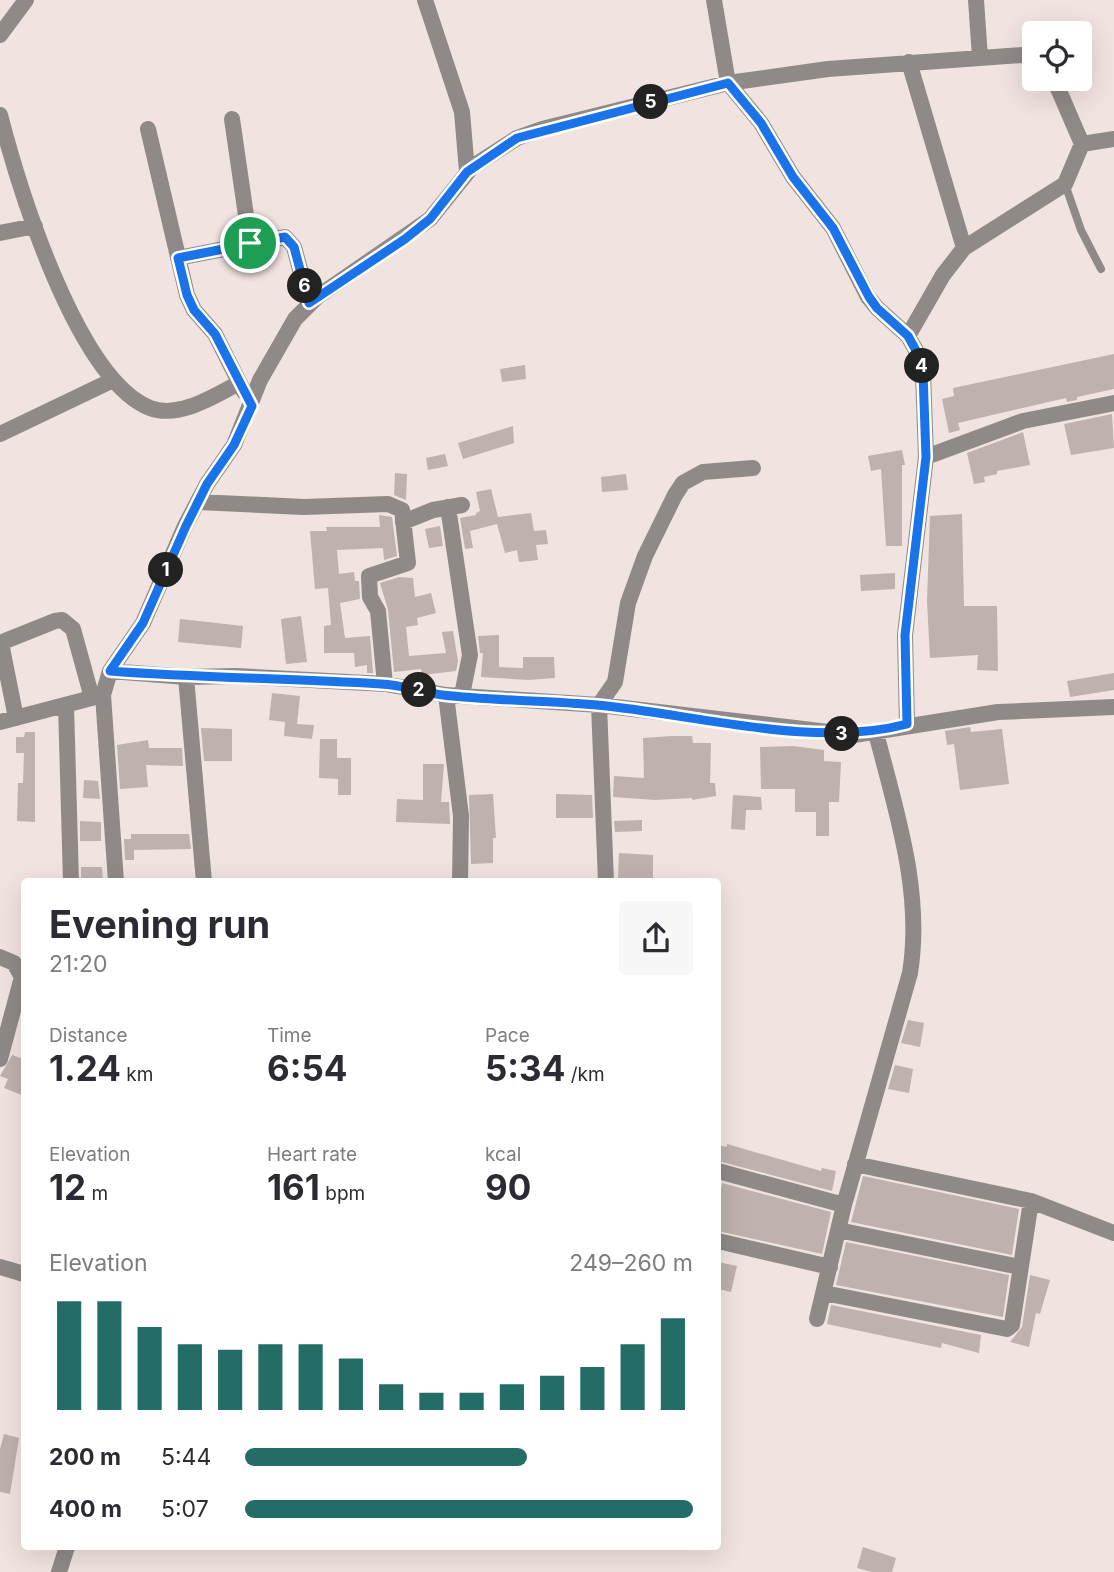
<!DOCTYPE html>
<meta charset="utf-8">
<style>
body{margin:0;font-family:Inter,sans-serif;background:#f7f7f7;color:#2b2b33;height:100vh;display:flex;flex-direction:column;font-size:26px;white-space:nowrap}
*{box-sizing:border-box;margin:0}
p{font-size:23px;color:#7c7c81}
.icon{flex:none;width:38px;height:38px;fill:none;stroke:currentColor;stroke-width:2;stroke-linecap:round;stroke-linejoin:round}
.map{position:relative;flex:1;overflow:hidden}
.sheet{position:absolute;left:21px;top:878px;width:700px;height:672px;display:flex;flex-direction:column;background:#fff;border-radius:7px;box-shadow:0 7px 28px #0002}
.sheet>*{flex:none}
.fabs{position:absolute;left:1022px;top:21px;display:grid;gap:14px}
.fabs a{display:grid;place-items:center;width:70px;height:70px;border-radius:7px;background:#fff;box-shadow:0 7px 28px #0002;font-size:35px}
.pin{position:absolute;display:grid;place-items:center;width:60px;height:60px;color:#fff;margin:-30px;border:4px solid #fff;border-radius:50%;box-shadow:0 2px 7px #0007}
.km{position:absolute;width:35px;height:35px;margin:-18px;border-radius:50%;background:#222;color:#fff;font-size:19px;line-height:35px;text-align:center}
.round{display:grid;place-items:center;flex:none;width:74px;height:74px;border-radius:7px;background:#f7f7f7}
.overview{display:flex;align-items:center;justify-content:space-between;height:119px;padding:0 28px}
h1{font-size:38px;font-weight:700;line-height:52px}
.metrics{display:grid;grid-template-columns:repeat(3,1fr);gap:10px;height:119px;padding:7px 28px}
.metrics div{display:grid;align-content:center}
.metrics b{font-size:35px;font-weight:700}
.metrics small{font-size:19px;font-weight:400}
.metrics p{font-size:19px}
.chart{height:196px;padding:14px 28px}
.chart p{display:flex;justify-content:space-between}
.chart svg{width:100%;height:126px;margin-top:7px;stroke:#246d66;stroke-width:6}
ul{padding:0 28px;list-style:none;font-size:23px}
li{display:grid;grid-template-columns:112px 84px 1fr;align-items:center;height:52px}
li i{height:18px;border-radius:9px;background:#246d66}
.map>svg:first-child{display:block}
.building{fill:#beb1ae}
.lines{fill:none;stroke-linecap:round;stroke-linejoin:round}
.service{stroke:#8f8a88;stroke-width:8}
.minor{stroke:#8f8a88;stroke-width:16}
.route-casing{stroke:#fff;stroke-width:14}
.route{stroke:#1a73e8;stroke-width:9}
</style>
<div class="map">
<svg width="1114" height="1572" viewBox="0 0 1114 1572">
<rect width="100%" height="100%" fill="#f1e3df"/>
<path class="building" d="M1114 354V389L1077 397V400L1067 402 1066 398 958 423 960 430 949 433 942 399 954 396 953 388Z
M525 365 526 379 502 382 500 369Z
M1112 414 1114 448 1071 455 1064 424Z
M513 426 514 443 463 459 458 443Z
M1023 432 1030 465 997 471V474L984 477 985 482 974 484 967 453Z
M902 450 905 465H902V546H886L881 469 871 471 868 456Z
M445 454 448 466 428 470 426 458Z
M395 473 407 474 406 500 394 495Z
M626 474 628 490 602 492 601 477Z
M491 489 498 517 531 513 534 531 546 530 548 544 536 545 538 560 519 562 517 550 505 553 497 524 470 531 473 548 465 549 460 518 476 515V513L480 511 476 492Z
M962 514 964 606H997L998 671 977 670 978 655 930 658 927 601 930 516Z
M379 515 392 517 397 556 384 560 383 548 337 550 339 574 354 572 355 581H359L360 599 340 603 345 638 370 636 373 673H367V665L355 667 354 653H324V626L331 625 328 588 315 589 310 531H327L326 527H380Z
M440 526 443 546 429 548 425 529Z
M895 573V589L861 591 860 575Z
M399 577 413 578 415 597 431 593 436 613 417 618 418 625 406 627 409 656 446 653 442 632 453 631 458 661 456 671 422 675 421 669 394 672 388 610 380 583Z
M301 616 307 662 286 664 281 619Z
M180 619 243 626 241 648 178 642Z
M499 635V667L523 668V657H554L555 678 528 680 481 677 483 653H480L478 636Z
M1114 673V690L1070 697 1067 681Z
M272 693 300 696 297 724 314 725 312 739 284 736 285 722 269 720Z
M970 727 971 732 1002 729 1009 784 960 790 954 744 947 745 945 731Z
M201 728 232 729V761H204Z
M25 732H35V822L17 821 18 783H23L24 753H16V737H24Z
M671 736H692L693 743H711L710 783H715L716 796 692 800V798L655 800 613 797 614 776 644 778 643 738Z
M320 739H337V758H351V795H338V779L319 778Z
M148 740 149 748H182L183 766 146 765 148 787 120 789 117 745Z
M793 746 824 750V761L841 762 839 802H829V836H816V812H795V789H761L760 747Z
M423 764H444L441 802H449L450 824 396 822 397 799 423 800Z
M84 780 98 781 100 799 83 798Z
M493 794 496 838H493V863L471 864 469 795Z
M556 794 592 795 593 818H556Z
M733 795 761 797 762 810H746L745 830 731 829Z
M642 820V831L615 832 614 821Z
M80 821 101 822V841H80Z
M131 834H189L191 849 134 850V860H125L124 839H131Z
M619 853 653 855V880L618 879Z
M81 867H102L103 882H81Z
M908 1020 924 1023 920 1047 901 1043Z
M12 1055 24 1059V1096L4 1088 8 1079 0 1076Z
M895 1065 913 1069 909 1093 888 1089Z
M727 1144 821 1171 822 1168 836 1171 832 1191 718 1161V1145L727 1147Z
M863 1176 1019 1209 1012 1255 851 1222Z
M722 1183 831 1212 822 1254 718 1231V1206Z
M846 1242 1009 1275 1003 1317 836 1285Z
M718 1262 737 1266 731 1292 718 1289Z
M1030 1275 1050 1280 1040 1314 1036 1313 1029 1347 1010 1342 1022 1327Z
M831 1305 981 1335 979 1353 942 1343 941 1348 827 1324Z
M4 1434 19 1438 10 1494 0 1492V1449Z
M863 1547 896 1558 892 1572H872L857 1568Z"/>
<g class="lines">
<path class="service" d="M1065 184 1081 230 1101 269"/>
<path class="minor" d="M425 0 462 112 467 171
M714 0 728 83 761 123 793 177 833 228 868 297 877 308 908 336 919 356 923 373 926 457 905 635 907 725
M976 0 980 58
M0 35 26 0
M909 62 964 248
M1054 79 1082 144
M0 115C19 188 77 379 150 408 179 419 214 396 239 383
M232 119 250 243
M148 129 187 295 194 310 215 334 244 392
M0 233 35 226
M178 258 285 237 294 247 309 303
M908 336 943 275 964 248 1065 184 1082 144 1114 139
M0 434 113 380
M926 457 1023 421 1114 403
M199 502 304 507 388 504 402 510 408 563 369 576 370 597 378 611 385 684
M448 507 470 655 462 695
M403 522 433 510 462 505
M110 671 143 623 185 526 207 484 234 445 260 380 295 319 317 297 430 219 472 167 517 138 542 129 728 83 828 69 1022 55 1034 58
M186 677 204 882
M103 695 116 882
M446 695 461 816 460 882
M66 705 71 882
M16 718 2 648 5 641 55 621 62 620 73 629 92 698
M0 722 103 695 110 671 186 677 236 676 385 684 446 695 599 705 854 735 998 712 1114 707
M606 882 599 705 615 682 628 603 645 556 675 495 683 483 703 472 753 468
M0 957 14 963 22 977 0 1059
M855 1164 1031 1201 1114 1233
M718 1171 844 1205
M838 1230 1020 1267
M718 1241 830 1267
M0 1267 24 1274
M824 1293 1007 1329 1012 1325 1031 1201
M817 1319 844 1205 910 973C923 892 896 811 876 733
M59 1572 67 1547"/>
</g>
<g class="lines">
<defs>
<path id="route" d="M728 83 761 123 793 177 833 228 869 297 877 308 908 336 919 356 923 373 926 457 905 635 907 724C814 749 694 714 597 705 546 700 494 701 443 695 422 692 402 685 381 684 290 678 200 678 110 671L143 623 186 526 207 484 234 445 252 406 215 334 194 310 187 295 178 258 285 237 294 247 309 303 405 239 430 219 467 172 517 138Z"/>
</defs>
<use href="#route" class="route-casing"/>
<use href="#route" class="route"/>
</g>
</svg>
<div class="fabs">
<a><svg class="icon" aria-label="locate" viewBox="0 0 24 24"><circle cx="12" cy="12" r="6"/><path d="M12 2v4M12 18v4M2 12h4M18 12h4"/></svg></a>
</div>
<div class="pin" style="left:250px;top:243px;background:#1e9e55"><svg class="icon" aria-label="arrive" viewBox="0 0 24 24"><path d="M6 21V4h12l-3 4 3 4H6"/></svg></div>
<b class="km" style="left:166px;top:570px">1</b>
<b class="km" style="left:419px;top:690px">2</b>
<b class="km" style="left:842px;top:734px">3</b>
<b class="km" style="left:922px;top:366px">4</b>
<b class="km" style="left:651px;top:102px">5</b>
<b class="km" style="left:305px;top:286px">6</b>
<section class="sheet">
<div class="overview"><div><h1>Evening run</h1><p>21:20</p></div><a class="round"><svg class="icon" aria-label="share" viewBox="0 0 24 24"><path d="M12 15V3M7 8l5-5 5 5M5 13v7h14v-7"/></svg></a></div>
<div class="metrics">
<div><p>Distance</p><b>1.24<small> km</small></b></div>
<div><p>Time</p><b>6:54</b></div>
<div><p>Pace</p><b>5:34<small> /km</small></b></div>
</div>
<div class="metrics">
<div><p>Elevation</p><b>12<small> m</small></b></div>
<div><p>Heart rate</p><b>161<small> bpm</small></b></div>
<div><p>kcal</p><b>90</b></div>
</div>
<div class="chart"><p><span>Elevation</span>249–260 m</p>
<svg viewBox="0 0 160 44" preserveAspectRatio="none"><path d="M5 44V6M15 44V6M25 44V15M35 44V21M45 44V23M55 44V21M65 44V21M75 44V26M85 44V35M95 44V38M105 44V38M115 44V35M125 44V32M135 44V29M145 44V21M155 44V12"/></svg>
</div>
<ul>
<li><b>200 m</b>5:44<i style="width:63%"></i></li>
<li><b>400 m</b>5:07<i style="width:100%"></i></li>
</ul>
</section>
</div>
